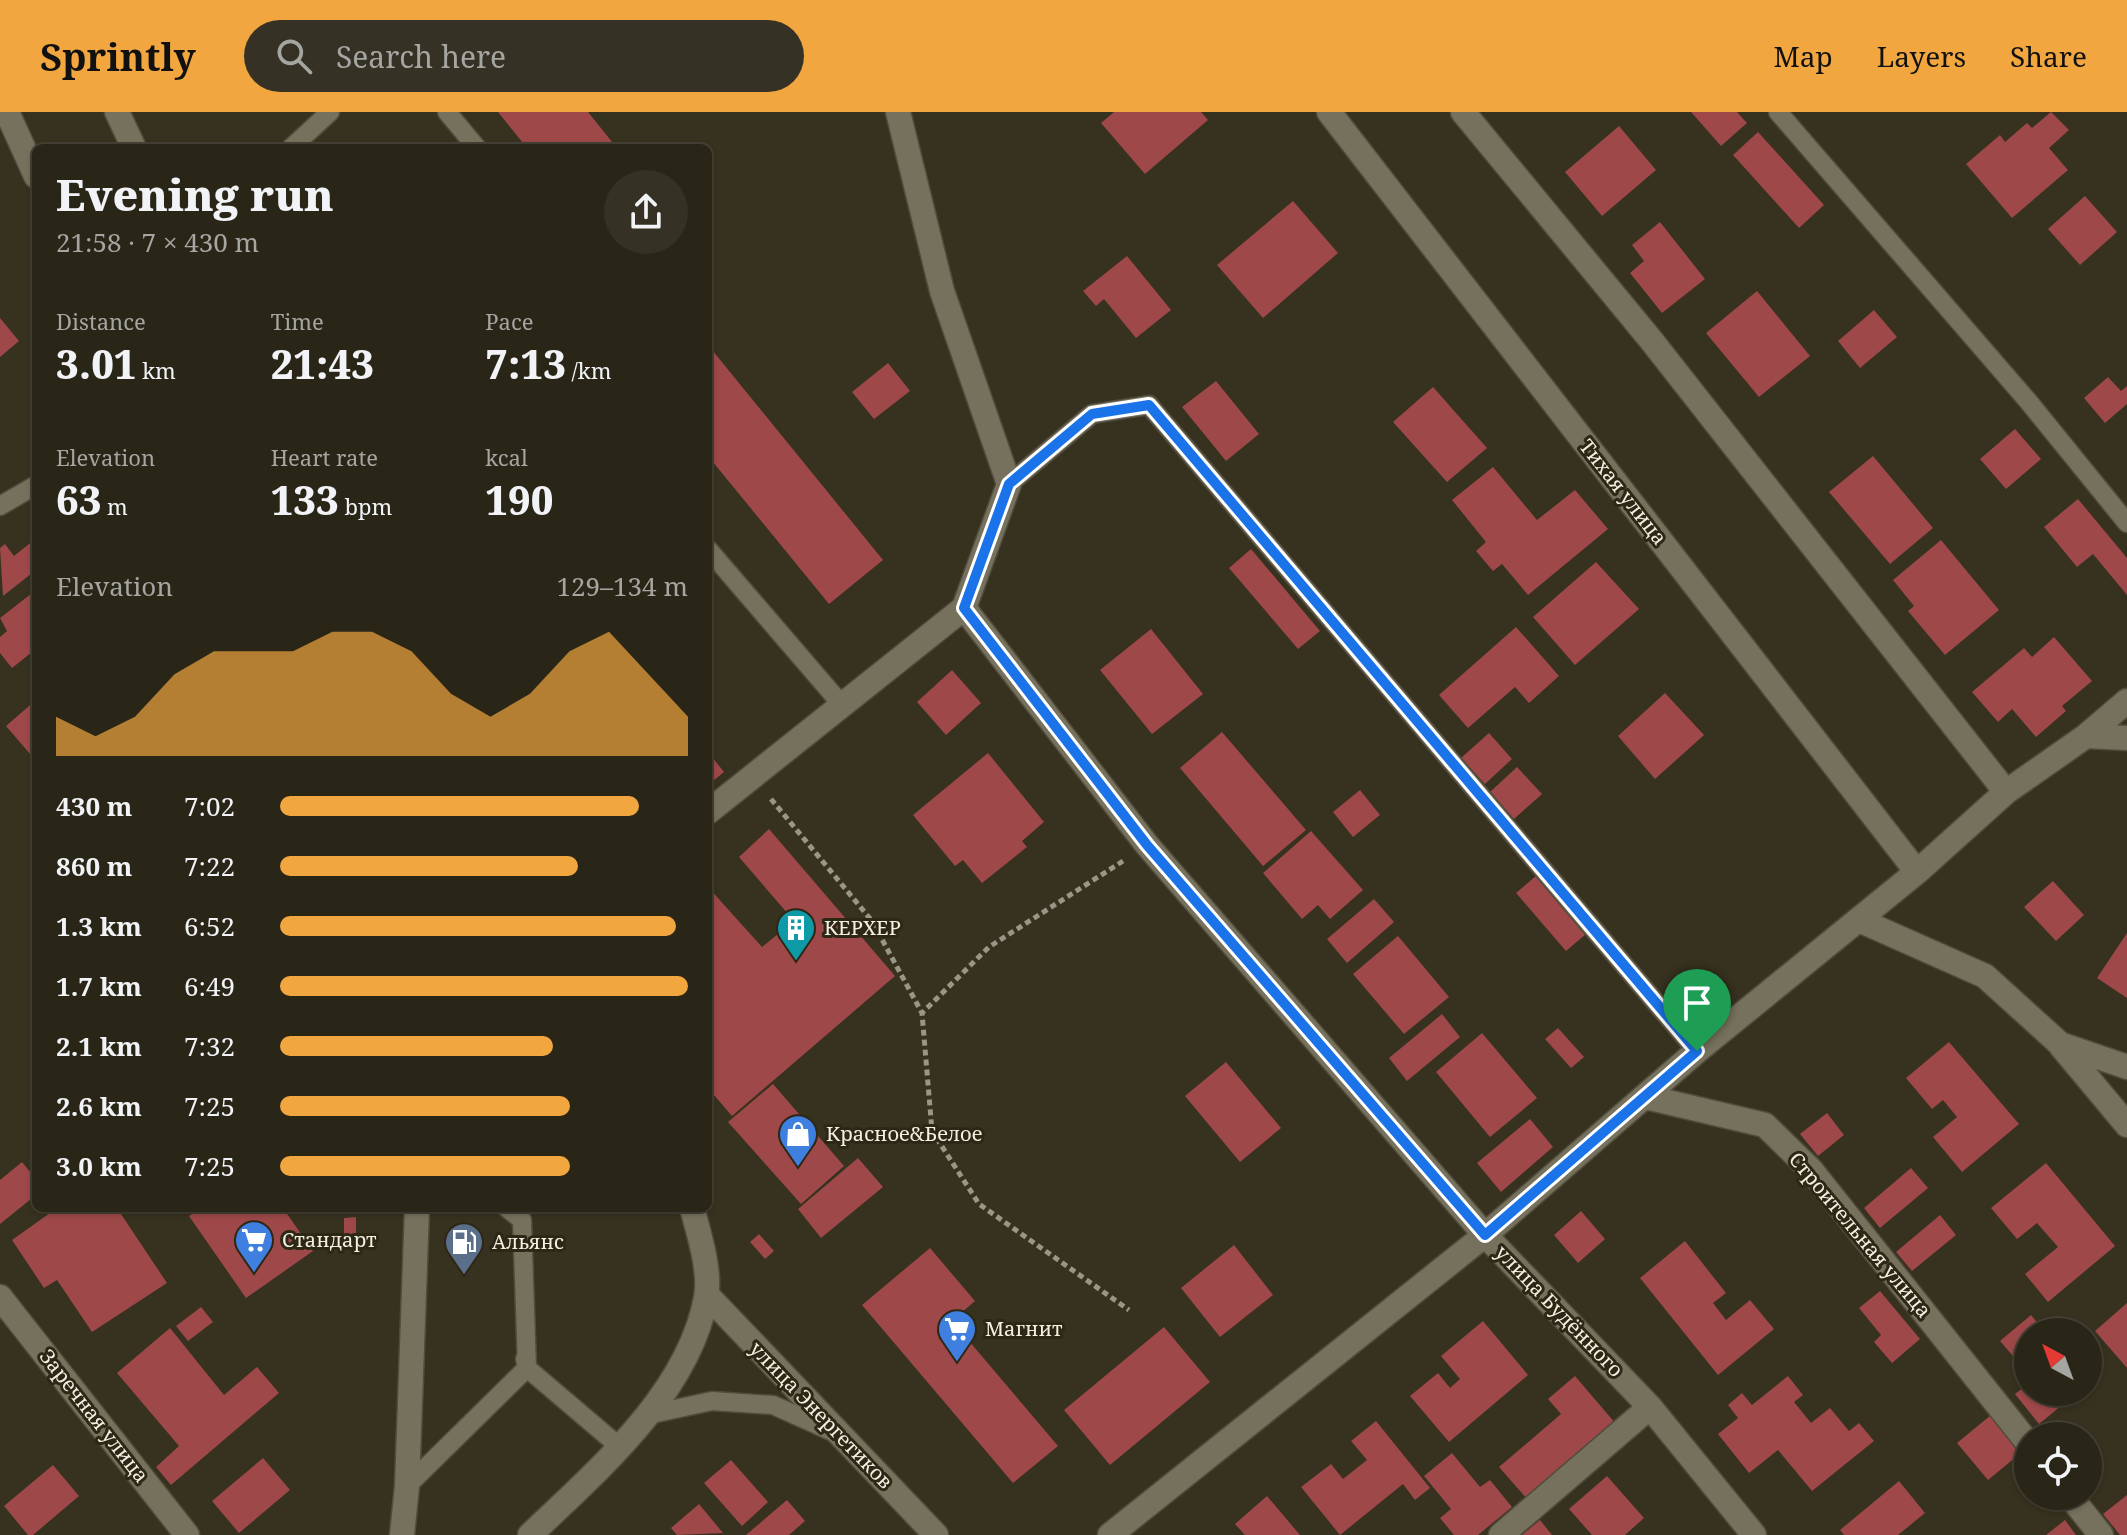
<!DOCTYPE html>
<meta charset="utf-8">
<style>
body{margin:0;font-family:"Noto Serif",serif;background:#353124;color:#f1f3f6;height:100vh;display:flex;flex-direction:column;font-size:30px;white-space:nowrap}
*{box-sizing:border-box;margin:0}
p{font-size:26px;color:#a5a5a1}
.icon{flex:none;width:44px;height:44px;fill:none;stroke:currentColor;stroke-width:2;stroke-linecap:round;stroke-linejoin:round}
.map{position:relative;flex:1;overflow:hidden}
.sheet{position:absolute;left:32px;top:32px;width:680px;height:1068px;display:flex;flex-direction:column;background:#292517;border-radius:12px;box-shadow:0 2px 6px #0004,0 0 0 2px #454236}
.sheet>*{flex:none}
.needle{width:52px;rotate:319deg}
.tools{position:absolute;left:2014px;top:1206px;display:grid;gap:16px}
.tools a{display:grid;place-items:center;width:88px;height:88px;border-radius:50%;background:#292517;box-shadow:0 2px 6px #0004,0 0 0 2px #454236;font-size:40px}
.pin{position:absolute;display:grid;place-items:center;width:68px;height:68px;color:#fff;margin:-82px -34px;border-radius:50% 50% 50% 0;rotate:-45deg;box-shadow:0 0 8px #0007}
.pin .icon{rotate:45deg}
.round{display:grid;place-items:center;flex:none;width:84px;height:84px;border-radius:42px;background:#353124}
.headline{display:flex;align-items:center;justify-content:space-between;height:136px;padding:0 24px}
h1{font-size:44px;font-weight:800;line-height:60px}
.metrics{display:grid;grid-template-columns:repeat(3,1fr);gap:12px;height:136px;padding:8px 24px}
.metrics div{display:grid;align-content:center}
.metrics b{font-size:40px;font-weight:800}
.metrics small{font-size:22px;font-weight:400}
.metrics p{font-size:22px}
.chart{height:224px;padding:16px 24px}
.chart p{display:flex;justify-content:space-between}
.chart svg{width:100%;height:144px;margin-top:8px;fill:#f1a63f;opacity:.7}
ul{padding:0 24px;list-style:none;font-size:26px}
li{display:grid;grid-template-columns:128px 96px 1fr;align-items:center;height:60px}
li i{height:20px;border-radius:10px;background:#f1a63f}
header{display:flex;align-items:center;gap:48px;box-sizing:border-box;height:112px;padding:0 40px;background:#f1a63f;color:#111}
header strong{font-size:38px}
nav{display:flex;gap:44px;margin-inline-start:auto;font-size:28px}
.search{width:560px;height:72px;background:#353124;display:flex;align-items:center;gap:20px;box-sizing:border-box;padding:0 28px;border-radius:44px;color:#a5a5a1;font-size:30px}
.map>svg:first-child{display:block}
.building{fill:#9e4849}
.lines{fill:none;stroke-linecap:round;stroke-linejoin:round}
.lane-casing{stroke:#514c3c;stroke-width:21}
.street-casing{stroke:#514c3c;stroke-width:27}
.secondary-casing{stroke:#514c3c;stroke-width:27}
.path{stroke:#9a9687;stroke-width:5;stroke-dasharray:6 4;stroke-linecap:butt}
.lane{stroke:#76715c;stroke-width:18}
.street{stroke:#76715c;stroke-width:24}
.secondary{stroke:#76715c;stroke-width:24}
.route-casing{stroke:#fff;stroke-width:16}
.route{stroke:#1a73e8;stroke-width:10}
.labels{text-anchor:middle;stroke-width:6;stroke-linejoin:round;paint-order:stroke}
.street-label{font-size:20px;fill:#f2efe3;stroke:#2d2715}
.poi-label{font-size:20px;fill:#f2efe3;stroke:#2d2715;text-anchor:start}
</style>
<header>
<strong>Sprintly</strong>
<div class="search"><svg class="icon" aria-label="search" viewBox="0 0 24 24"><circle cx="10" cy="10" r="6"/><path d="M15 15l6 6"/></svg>Search here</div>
<nav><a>Map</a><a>Layers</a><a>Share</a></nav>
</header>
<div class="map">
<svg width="2127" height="1423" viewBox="0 0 2127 1423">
<rect width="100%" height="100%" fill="#37311f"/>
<path class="building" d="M498 0H588L617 36H527Z
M1114 0H1201L1208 8 1145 62 1101 11Z
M1691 0H1737L1747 11 1721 34Z
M2051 0 2069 18 2049 36 2068 58 2012 106 1966 52 2000 23 2005 30 2027 11 2032 16Z
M1619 14 1656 58 1602 104 1565 60Z
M1758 20 1824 93 1799 116 1733 43Z
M2085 84 2117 120 2080 153 2048 117Z
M1293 89 1338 141 1263 206 1217 153Z
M1660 110 1705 167 1662 201 1630 161 1644 149 1632 133Z
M1127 144 1171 198 1136 226 1104 187 1096 194 1083 179Z
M1757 179 1810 244 1759 285 1706 221Z
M1874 198 1897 225 1860 256 1838 229Z
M0 206 19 229 0 245Z
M708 233 883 448 829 492 708 344Z
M888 251 910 279 874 307 852 280Z
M2108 265 2121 279 2127 274V292L2105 311 2084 286Z
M1216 269 1259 322 1226 349 1182 295Z
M1433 275 1487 336 1447 370 1393 310Z
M2015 317 2041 347 2006 377 1980 347Z
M1873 344 1933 416 1890 452 1829 380Z
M1493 355 1537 408 1575 378 1608 417 1528 483 1502 452 1493 459 1476 439 1486 430 1452 388Z
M2078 387 2127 446V483L2093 442 2077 455 2044 415Z
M34 428 36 458 3 484 0 436 5 432 14 444Z
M1941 428 1999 498 1945 543 1908 499 1914 494 1893 468Z
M1251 437 1320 519 1298 537 1229 456Z
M1596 450 1639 497 1575 553 1533 505Z
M36 478V537L12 556 0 541V525L7 519 0 506Z
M1516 515 1559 564 1529 591 1515 575 1468 616 1439 583Z
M1151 517 1203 582 1152 622 1100 558Z
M2054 525 2092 569 2062 594 2066 599 2036 625 2012 597 1998 610 1972 580 2024 536 2032 545Z
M952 558 981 591 946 623 917 590Z
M1665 581 1704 623 1655 667 1618 624Z
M36 588V649L6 614Z
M1222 620 1306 718 1263 754 1180 656Z
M1489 621 1512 647 1485 672 1461 646Z
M708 640 724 660 708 673Z
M988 641 1044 710 1022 729 1027 735 982 771 963 748 955 754 913 703Z
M1517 655 1542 682 1514 707 1490 680Z
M1360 678 1380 703 1353 725 1333 700Z
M769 717 895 864 732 1004 708 976V775L762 835 794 809 739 745Z
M1311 719 1363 778 1330 807 1318 793 1302 807 1263 761Z
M1537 763 1586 822 1566 839 1516 781Z
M2053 769 2084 803 2056 829 2024 795Z
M1374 787 1394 810 1347 851 1327 827Z
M2127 821V886L2097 866Z
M1398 824 1449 885 1404 922 1353 862Z
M1442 902 1460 925 1407 969 1389 946Z
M1558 916 1584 945 1571 956 1545 927Z
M1482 921 1537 986 1490 1025 1436 960Z
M1949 930 2019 1012 1962 1060 1933 1025 1957 1005 1943 988 1932 997 1906 966Z
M1226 950 1281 1016 1240 1050 1185 984Z
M773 972 844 1054 801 1092 728 1010Z
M1827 1001 1844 1023 1818 1044 1800 1022Z
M1530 1007 1553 1035 1501 1080 1477 1051Z
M858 1046 883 1075 821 1126 798 1097Z
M22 1050 36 1067V1083L0 1112V1068Z
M2046 1051 2115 1134 2048 1190 2025 1162 2058 1135 2037 1111 2017 1127 1991 1096Z
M1911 1056 1928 1076 1880 1116 1864 1096Z
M57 1096H117L167 1171 92 1220 57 1168 44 1176 12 1128Z
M201 1096H283L313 1139 246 1186 189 1104Z
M1581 1099 1605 1127 1578 1151 1554 1123Z
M1940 1103 1956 1123 1912 1159 1896 1140Z
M356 1105V1128L344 1129V1106Z
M759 1122 774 1139 765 1147 750 1130Z
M1685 1129 1726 1181 1713 1191 1726 1208 1750 1188 1774 1217 1718 1263 1640 1166Z
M1234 1133 1273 1183 1220 1225 1181 1176Z
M930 1136 975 1189 952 1209 1058 1334 1013 1371 862 1193Z
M1880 1179 1920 1227 1892 1251 1874 1230 1881 1223 1859 1196Z
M2127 1191V1256L2095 1219Z
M201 1195 213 1210 188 1229 176 1214Z
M2031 1203 2045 1220H2028V1244L2019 1251 2000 1229Z
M1483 1209 1528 1263 1449 1330 1410 1284 1438 1261 1450 1276 1460 1267 1441 1244Z
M1164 1215 1210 1270 1110 1353 1064 1298Z
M170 1216 224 1283 257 1255 279 1281 171 1373 156 1355 179 1334 117 1261Z
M1575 1264 1616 1312 1528 1388 1499 1355 1561 1302 1548 1287Z
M1788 1264 1803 1283 1794 1290 1811 1311 1830 1296 1849 1319 1859 1311 1874 1329 1812 1379 1778 1338 1749 1361 1718 1322 1738 1306 1728 1293 1742 1281 1752 1293Z
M2028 1272V1280H2078L2039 1312 2015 1282Z
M1991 1303 2022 1340 1988 1368 1957 1331Z
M1376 1309 1430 1376 1415 1388 1403 1372 1340 1423 1301 1375 1331 1352 1343 1367 1367 1348 1351 1329Z
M1452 1341 1480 1375 1490 1368 1512 1395 1478 1423H1454L1440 1406 1451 1397 1424 1364Z
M263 1346 290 1378 239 1421 212 1389Z
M731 1348 768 1390 742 1414 704 1371Z
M53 1353 79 1384 33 1423H28L4 1394Z
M1607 1364 1644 1406 1625 1423H1592L1569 1397Z
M1899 1369 1925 1401 1898 1423H1844L1840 1418Z
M2127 1383V1423H2120L2103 1402Z
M1267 1384 1300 1423H1245L1235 1412Z
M787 1388 805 1409 789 1423H746Z
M699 1392 723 1421 677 1423 671 1416Z
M1540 1408 1552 1423H1522Z
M2065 1408 2076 1423H2046Z"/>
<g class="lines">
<defs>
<path id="lane" d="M447 0 477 36
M1778 0 2028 289 2127 411
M291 36 330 0
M1009 372 1092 302 1149 293 1697 939
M0 394 36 373
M708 437 842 593
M525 1247 527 1256 621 1336
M647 1303 712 1289 773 1293 833 1320
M407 1374 527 1256 522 1108 507 1096"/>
<path id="street" d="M7 0 36 64
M1329 0 1917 760
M1463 0 1651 228 2006 680
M964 496 1147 733 1485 1123 1650 1295 1754 1423
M2086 624 2127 626
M708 700 964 496 1009 372 942 179 898 0
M1859 808 1985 864 2060 932 2127 955
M2061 934 2127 1013
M1646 985 1765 1013 1811 1058 2028 1331
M707 1183 936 1423
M0 1185 187 1423
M2070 1384 2101 1423
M1110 1423 1485 1123 1697 939 1917 760 2006 680 2086 624 2127 589
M1501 1423 1650 1295"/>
<path id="secondary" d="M117 0 134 36
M402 1423 407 1374 417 1096
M530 1423C597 1359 688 1282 706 1186 711 1159 699 1122 692 1096"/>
</defs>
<use href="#lane" class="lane-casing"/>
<use href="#street" class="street-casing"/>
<use href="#secondary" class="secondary-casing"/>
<path class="path" d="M771 687 872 809 922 901
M1123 749 989 835 922 901 932 1019 979 1092 1129 1198"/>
<use href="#lane" class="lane"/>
<use href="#street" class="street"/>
<use href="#secondary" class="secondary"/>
</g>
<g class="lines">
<defs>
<path id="route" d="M1149 293 1697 939 1485 1123 1147 733 964 496 1009 372 1092 302Z"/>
</defs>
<use href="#route" class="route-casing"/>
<use href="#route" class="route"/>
</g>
<defs>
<symbol id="building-pin" viewBox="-11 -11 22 30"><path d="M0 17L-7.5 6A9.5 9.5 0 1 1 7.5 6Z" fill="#0f9aa8" stroke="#2d2715"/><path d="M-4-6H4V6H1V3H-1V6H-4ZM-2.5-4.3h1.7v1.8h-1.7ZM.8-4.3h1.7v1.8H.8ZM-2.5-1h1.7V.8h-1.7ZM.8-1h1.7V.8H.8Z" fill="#fff"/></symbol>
<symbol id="shop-pin" viewBox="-11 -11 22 30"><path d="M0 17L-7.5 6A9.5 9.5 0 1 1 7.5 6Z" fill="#3f7fe0" stroke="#2d2715"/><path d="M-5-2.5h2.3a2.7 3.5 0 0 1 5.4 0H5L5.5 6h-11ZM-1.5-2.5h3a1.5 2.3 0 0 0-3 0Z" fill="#fff"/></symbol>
<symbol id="supermarket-pin" viewBox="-11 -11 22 30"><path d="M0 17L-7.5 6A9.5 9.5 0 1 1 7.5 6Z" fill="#3f7fe0" stroke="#2d2715"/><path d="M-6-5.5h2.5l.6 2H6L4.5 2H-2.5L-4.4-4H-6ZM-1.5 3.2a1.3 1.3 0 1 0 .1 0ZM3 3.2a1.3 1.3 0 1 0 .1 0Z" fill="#fff"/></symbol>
<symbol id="fuel-pin" viewBox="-11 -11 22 30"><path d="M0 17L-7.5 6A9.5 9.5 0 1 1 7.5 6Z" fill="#5c6f8a" stroke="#2d2715"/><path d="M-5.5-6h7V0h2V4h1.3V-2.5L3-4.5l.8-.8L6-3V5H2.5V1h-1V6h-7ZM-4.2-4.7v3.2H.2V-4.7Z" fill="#fff"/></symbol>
</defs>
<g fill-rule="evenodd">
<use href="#building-pin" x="774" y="794" width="44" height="60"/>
<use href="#shop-pin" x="776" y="1000" width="44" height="60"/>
<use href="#supermarket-pin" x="232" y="1106" width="44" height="60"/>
<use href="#fuel-pin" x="442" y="1108" width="44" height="60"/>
<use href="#supermarket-pin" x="935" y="1195" width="44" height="60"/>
</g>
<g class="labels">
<g class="street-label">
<text transform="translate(1623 380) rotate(52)" y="7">Тихая улица</text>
<text transform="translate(1860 1123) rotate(50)" y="7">Строительная улица</text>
<text transform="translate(1559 1199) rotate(46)" y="7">улица Будённого</text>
<text transform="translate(821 1303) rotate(46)" y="7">улица Энергетиков</text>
<text transform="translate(94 1304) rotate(52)" y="7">Заречная улица</text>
</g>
<g class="poi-label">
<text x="824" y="823">КЕРХЕР</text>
<text x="826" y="1029">Красное&amp;Белое</text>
<text x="282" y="1135">Стандарт</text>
<text x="492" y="1137">Альянс</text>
<text x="985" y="1224">Магнит</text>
</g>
</g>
</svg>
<div class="tools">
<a><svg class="needle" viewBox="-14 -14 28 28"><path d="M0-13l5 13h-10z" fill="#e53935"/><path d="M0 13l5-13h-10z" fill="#a5a5a1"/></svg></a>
<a><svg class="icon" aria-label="locate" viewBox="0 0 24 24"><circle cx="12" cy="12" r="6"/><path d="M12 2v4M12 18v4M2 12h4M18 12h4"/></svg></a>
</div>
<div class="pin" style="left:1697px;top:939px;background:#1e9e55"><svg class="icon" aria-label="arrive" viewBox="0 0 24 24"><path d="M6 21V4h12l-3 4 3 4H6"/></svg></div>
<section class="sheet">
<div class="headline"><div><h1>Evening run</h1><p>21:58 · 7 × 430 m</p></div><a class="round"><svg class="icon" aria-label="share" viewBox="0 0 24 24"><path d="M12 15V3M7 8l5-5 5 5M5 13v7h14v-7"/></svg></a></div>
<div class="metrics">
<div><p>Distance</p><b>3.01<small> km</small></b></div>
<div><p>Time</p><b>21:43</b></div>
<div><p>Pace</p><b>7:13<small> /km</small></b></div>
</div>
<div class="metrics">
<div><p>Elevation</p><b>63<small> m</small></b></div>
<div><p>Heart rate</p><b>133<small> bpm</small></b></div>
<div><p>kcal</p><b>190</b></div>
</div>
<div class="chart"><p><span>Elevation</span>129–134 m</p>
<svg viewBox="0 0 160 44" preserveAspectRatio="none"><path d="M0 44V32L10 38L20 32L30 19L40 12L50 12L60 12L70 6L80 6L90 12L100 25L110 32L120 25L130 12L140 6L150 19L160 32V44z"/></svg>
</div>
<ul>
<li><b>430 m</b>7:02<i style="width:88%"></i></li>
<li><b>860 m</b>7:22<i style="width:73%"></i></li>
<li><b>1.3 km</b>6:52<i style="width:97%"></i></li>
<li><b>1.7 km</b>6:49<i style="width:100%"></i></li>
<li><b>2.1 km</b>7:32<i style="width:67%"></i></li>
<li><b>2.6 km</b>7:25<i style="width:71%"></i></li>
<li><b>3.0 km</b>7:25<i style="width:71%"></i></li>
</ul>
</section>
</div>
